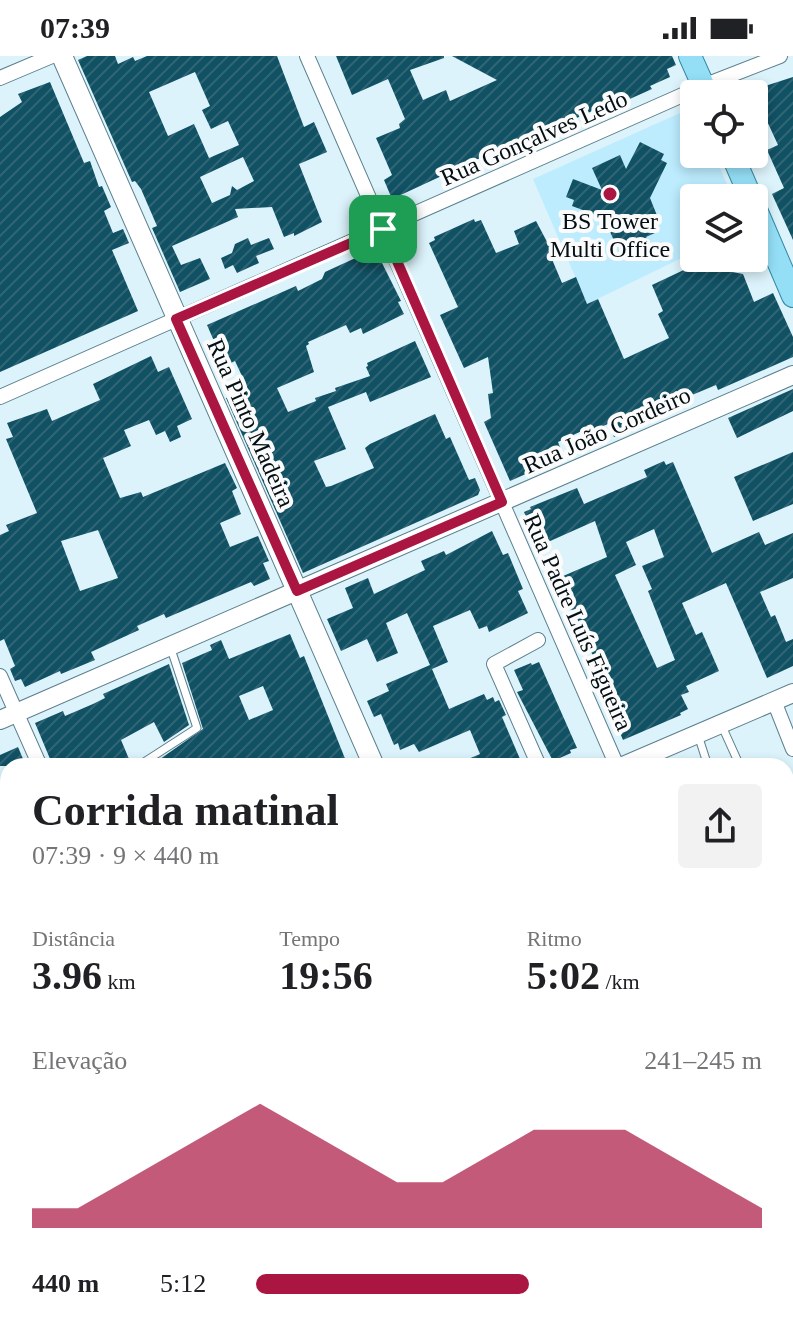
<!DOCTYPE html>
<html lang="pt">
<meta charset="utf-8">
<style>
body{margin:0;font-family:Georgia,serif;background:#f2f2f2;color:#202124;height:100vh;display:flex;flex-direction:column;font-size:30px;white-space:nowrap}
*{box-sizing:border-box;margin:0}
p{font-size:26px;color:#757577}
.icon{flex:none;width:44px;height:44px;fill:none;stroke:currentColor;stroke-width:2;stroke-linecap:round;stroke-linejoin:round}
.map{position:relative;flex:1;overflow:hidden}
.sheet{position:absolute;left:0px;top:702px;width:794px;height:574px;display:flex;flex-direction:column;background:#fff;border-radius:24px 24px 0 0;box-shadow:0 4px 12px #0003}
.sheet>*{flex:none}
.buttons{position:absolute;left:680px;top:24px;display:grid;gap:16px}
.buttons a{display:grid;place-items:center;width:88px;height:88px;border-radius:8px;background:#fff;box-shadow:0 4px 12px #0003;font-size:40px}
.pin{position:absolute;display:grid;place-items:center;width:68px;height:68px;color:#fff;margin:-34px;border-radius:16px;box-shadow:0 4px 12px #0006}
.round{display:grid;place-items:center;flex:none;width:84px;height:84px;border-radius:8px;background:#f2f2f2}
.headline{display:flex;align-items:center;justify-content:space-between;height:136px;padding:0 32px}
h1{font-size:44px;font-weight:700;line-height:60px}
.stats{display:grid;grid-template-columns:repeat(3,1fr);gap:12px;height:136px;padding:8px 32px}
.stats div{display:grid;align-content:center}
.stats b{font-size:40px;font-weight:700}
.stats small{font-size:22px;font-weight:400}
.stats p{font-size:22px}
.chart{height:224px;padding:16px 32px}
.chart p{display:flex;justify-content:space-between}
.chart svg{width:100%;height:144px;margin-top:8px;fill:#aa1541;opacity:.7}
ul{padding:0 32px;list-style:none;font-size:26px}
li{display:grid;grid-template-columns:128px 96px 1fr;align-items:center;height:60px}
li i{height:20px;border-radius:10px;background:#aa1541}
.status{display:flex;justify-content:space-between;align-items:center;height:56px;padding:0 40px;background:#fff;direction:ltr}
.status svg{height:22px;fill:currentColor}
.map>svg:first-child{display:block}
.built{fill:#bcecfe}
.building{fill:url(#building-hatch);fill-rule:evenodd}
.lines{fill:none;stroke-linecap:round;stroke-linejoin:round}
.service-casing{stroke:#5c808d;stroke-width:9}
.minor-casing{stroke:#5c808d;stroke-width:16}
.tertiary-casing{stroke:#5c808d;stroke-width:20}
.secondary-casing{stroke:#5c808d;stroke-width:22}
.primary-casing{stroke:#3388a3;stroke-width:24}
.service{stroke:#fff;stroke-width:7}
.minor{stroke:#fff;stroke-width:14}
.tertiary{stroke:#fff;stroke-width:18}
.secondary{stroke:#fff;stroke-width:20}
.primary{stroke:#94dff6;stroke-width:22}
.route-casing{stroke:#fff;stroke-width:16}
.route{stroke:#aa1541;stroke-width:10}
.poi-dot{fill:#aa1541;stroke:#fbfbfb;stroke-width:3}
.labels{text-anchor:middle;stroke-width:8;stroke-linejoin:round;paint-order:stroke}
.street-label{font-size:24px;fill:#020e13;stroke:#fbfbfb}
.poi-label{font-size:24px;fill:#020e13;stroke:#fbfbfb}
</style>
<div class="status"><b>07:39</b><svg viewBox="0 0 49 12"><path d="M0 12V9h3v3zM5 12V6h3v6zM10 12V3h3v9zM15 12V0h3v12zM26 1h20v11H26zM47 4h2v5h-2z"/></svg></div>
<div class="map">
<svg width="793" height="1275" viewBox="0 0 793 1275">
<defs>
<pattern id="building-hatch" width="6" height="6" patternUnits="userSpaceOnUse" patternTransform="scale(2)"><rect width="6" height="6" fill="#105164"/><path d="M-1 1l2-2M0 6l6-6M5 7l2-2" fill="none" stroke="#316575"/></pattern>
</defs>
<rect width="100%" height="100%" fill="#dcf3fb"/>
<path class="built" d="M680 57 694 62V98H714L733 142H694V196L587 248 533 123Z"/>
<path class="building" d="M87 0H115L118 8 133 1 135 5 147 0H277L304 71 314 66 327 96 299 108 322 166 294 180V177L284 181 272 151 235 153 238 161 172 190 181 209 200 202 210 223 180 236 152 172 157 170 141 133 135 125 132 126 78 4ZM195 16 210 50 202 54 211 73 228 65 239 89 209 102 194 68 168 80 149 36ZM243 101 254 125 237 134 232 130 230 139 212 147 200 121Z
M336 0H444V2L410 14 423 44 446 34 450 45 497 24 452 0H672L676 9 667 13 670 21 650 30 652 33 603 55 601 51 559 70 558 66 392 143 384 124 392 119 376 82 400 72 399 68 405 63 388 23 352 39Z
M793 21V184L772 138 784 132 767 94 778 89 761 52 754 48V38L764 34 762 31Z
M50 26 84 107 90 105 99 131 102 130 111 151 104 155 113 177 123 173 129 187 112 194 138 255 0 316V61L22 46 18 38Z
M640 86 664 98 661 104 667 107 650 142 660 167 654 170 657 176 646 181 648 185 635 191 632 185 621 190 618 185 615 187 604 162 572 150 574 144 566 141 573 123 602 134 592 112 620 99 626 113Z
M474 163 475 166 481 164 496 197 519 188 514 175 536 165 554 199 551 201 562 227 576 221 587 248 598 243 624 303 669 282 658 258 663 255 652 229 709 202H726L732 216 743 218 754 246 773 237 793 281V301L718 334 716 329 680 344 682 350 659 359 658 356 625 371 627 375 614 381 608 368 586 377 584 374 558 386 564 401 510 425 484 366 491 362 488 338 493 337 488 301 464 312 440 259 458 251 429 187 435 184 434 181Z
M248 182 251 189 269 182 274 193 256 200 259 207 237 217 233 209 225 213 221 202 232 197 235 188Z
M375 193 401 245 398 246 404 258 363 278 361 272 350 277 346 269 308 286 309 288 306 290 314 316 277 332 288 356 316 345 315 342 336 335 335 332 370 320 366 311 368 310 367 307 415 285 431 321 370 346 366 336 328 351 346 393 314 405 326 431 331 430 374 412 365 392 370 388 435 358 446 383 450 381 469 424 475 422 480 434 478 439 303 517 226 342 248 333 235 305 225 310 207 269 296 230 298 235 322 223 325 216Z
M151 300 158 316 169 311 192 363 177 370 181 381 170 386 165 375 156 379 149 364 124 374 131 390 103 402 120 442 141 436 143 441 225 407 237 432 232 435 241 458 220 467 230 491 258 480 269 505 263 507 270 523 254 530 251 526 166 562 164 558 137 570 139 574 91 596 95 604 61 618 60 615 25 631 21 623 15 625 10 613 15 610 4 583 0 585V479L9 475 6 469 37 457 6 383 13 381 7 367 47 353 52 365 100 344 93 328ZM98 474 118 522 80 535 61 485Z
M793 333V355L737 382 728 362Z
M793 396V448L753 465 734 421Z
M664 405 666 409 673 406 712 497 759 476 765 489 793 477V522L760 536 771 561 775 559 786 586 793 583V610L767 622 726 527 682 547 696 579 702 576 719 615 686 630 689 636 681 639 688 653 680 657 681 659 623 684 595 618 601 615 596 604 589 593 574 554 567 553 554 524 607 501 595 465 539 490 524 456 531 453 530 451 577 432 584 448 647 421 644 414ZM654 473 664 501 642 510 652 533 648 535 675 604 657 612 615 519 636 509 626 486Z
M492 475 503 499 508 497 523 533 518 535 528 557 489 576 487 570 479 573 470 554 433 570 448 606 432 613 449 653 484 638 487 644 493 641 495 646 499 644 506 659 502 661 523 710H452L480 698 470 674 419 696 414 688 400 694 398 687 394 689 381 658 374 661 367 645 389 635 386 628 430 609 407 557 386 567 398 597 377 606 367 583 341 595 327 563 353 552 345 532 368 522 374 538 425 514 421 505 444 495 446 499Z
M290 578 300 602 304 600 348 710H150L203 673 182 607 212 594 210 589 221 584 229 603ZM263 630 273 654 249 664 239 640Z
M539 606 577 692 570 694 571 697 553 705 517 636 523 634 514 614 531 607 532 609Z
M169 608 189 669 164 686 154 666 121 684 132 710H53L35 667 63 655 65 660 93 648 105 642 103 638Z
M18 691 26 710H0V699Z"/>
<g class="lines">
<defs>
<path id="service" d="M721 668 740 710
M698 679 708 710
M138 710 197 672 171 593"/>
<path id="minor" d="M307 0 617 710
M0 22 52 0
M0 341 703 30 780 0
M538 584 494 608 539 710
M0 620 40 710
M774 645 793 693
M0 1080 8 1098
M786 1104 793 1120
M82 1268 85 1275
M281 1268 284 1275"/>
<path id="tertiary" d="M0 664 793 319
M623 710 793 637
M786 958 793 955
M0 976 8 973
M54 1275 71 1268"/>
<path id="secondary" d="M62 0 374 710
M617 1268 620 1275"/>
<path id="primary" d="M690 0 707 38
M732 98 751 142
M754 149 793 240"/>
</defs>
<use href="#service" class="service-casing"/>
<use href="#minor" class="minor-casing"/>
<use href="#tertiary" class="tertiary-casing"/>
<use href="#secondary" class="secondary-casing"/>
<use href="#primary" class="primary-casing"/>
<use href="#service" class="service"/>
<use href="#minor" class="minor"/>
<use href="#tertiary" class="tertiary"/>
<use href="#secondary" class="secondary"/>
<use href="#primary" class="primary"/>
</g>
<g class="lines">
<defs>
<path id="route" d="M383 173 502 446 297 535 176 263Z"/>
</defs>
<use href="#route" class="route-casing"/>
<use href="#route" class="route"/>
</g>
<circle class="poi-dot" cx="610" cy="138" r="8"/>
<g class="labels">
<g class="street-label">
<text transform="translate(534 82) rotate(-24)" y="8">Rua Gonçalves Ledo</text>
<text transform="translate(251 367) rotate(66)" y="8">Rua Pinto Madeira</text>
<text transform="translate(607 374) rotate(-24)" y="8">Rua João Cordeiro</text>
<text transform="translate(578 566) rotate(66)" y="8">Rua Padre Luís Figueira</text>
</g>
<g class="poi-label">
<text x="610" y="173">BS Tower<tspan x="610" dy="28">Multi Office</tspan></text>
</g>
</g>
</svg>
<div class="buttons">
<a><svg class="icon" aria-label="locate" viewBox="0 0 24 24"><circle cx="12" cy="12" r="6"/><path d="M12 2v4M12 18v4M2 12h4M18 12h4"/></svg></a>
<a><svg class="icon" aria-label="layers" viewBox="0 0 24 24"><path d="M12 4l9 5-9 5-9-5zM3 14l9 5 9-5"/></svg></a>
</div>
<div class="pin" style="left:383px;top:173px;background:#1e9e55"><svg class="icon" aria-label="arrive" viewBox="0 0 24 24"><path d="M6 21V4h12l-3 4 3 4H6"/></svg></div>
<section class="sheet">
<div class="headline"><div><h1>Corrida matinal</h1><p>07:39 · 9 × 440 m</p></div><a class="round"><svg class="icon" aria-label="share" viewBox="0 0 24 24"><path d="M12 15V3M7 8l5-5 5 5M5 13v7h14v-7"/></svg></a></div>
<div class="stats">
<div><p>Distância</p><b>3.96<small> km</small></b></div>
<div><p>Tempo</p><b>19:56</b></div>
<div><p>Ritmo</p><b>5:02<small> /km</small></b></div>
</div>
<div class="chart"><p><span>Elevação</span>241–245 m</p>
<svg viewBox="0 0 160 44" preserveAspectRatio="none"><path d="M0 44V38L10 38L20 30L30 22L40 14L50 6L60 14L70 22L80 30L90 30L100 22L110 14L120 14L130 14L140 22L150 30L160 38V44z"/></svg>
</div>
<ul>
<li><b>440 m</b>5:12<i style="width:54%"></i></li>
</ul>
</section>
</div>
